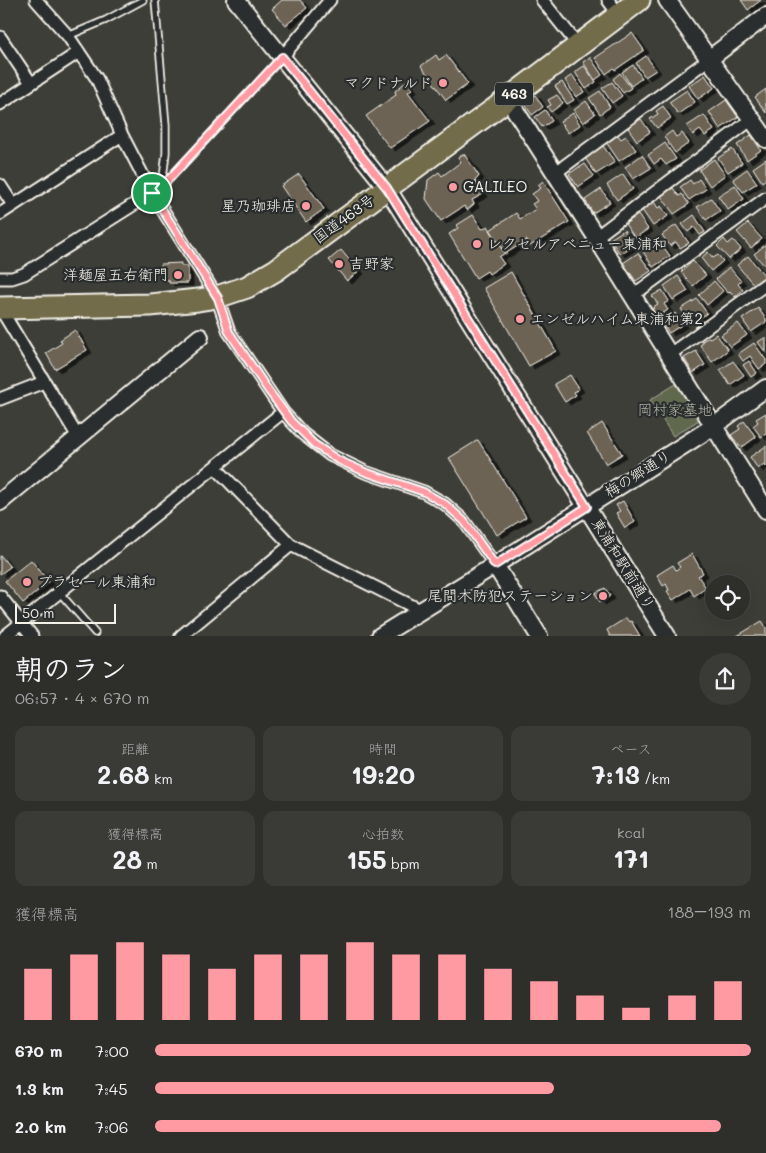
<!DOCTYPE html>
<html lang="ja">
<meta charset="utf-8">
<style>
body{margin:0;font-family:Mali,"Klee One",sans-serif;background:#3a3a37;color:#f1f3f6;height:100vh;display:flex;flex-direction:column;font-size:19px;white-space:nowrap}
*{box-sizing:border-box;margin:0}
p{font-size:16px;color:#a7a8a9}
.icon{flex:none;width:28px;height:28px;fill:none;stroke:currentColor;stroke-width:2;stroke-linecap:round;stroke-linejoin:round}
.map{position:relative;height:636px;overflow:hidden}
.side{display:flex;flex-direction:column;background:#2e2e2b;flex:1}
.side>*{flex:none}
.buttons{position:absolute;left:705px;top:575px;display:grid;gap:10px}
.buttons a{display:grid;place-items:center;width:45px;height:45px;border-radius:50%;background:#2e2e2b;box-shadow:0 5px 20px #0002,0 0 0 1px #494a47;font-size:25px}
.scale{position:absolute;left:15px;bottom:12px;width:101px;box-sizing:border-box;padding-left:5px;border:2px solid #f4f1e8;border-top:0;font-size:14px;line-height:18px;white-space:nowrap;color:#f4f1e8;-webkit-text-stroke:4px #2a2d2e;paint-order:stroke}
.pin{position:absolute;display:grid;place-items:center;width:42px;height:42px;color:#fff;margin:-21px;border:2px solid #fff;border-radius:50%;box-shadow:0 1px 5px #0007}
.round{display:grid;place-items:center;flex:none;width:52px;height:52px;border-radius:26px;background:#3a3a37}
.overview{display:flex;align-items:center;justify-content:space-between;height:85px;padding:0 15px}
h1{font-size:28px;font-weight:800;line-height:38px}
.metrics{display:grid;grid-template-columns:repeat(3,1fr);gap:8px;height:85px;padding:5px 15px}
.metrics div{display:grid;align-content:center;border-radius:12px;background:#3a3a37;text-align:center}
.metrics b{font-size:25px;font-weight:800}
.metrics small{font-size:14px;font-weight:400}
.metrics p{font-size:14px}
.chart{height:140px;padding:10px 15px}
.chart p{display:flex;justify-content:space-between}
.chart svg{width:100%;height:90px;margin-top:5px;stroke:#ff9aa2;stroke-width:6}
ul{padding:0 15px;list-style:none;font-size:16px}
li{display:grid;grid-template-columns:80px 60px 1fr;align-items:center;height:38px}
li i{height:12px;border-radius:6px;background:#ff9aa2}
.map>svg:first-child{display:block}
.green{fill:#60674e;stroke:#aaac9b}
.building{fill:#6c6454;stroke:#f4f1e8;filter:url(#shadow)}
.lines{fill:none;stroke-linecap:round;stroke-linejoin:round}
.lane-casing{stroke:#f4f1e8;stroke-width:9}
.street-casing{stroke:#f4f1e8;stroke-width:15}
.secondary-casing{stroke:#f4f1e8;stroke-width:20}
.highway-casing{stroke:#f4f1e8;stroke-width:25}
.path{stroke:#f4f1e8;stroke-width:2.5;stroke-dasharray:1 4;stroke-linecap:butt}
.lane{stroke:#2a2d2e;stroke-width:5.5}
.street{stroke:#2a2d2e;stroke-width:11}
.secondary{stroke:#2a2d2e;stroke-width:16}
.highway{stroke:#726c4b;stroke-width:21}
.route-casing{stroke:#fff;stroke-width:10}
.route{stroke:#ff9aa2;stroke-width:6}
.poi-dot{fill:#ff9aa2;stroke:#2a2d2e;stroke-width:2}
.labels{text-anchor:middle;stroke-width:4.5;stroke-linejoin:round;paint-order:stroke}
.shield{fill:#2a2d2e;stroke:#b7b6b0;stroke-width:1}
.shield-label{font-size:14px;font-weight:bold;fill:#f4f1e8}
.poi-label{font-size:15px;fill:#f4f1e8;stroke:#2a2d2e;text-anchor:start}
.street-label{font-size:15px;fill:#f4f1e8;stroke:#2a2d2e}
.park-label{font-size:15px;fill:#b1b3a3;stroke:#2a2d2e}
</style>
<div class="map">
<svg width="766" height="636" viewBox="0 0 766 636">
<defs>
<filter id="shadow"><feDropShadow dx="5" dy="3" stdDeviation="0" flood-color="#0009"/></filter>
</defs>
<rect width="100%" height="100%" fill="#3e3e39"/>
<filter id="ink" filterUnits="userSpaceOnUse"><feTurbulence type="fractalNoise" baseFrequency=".02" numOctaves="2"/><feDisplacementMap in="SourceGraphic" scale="10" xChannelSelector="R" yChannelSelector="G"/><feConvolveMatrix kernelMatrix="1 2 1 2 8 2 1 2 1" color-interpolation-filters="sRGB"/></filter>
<g filter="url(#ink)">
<path class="green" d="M676 384 699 420 673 436 650 400Z"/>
<path class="building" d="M282 0H300L307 8 286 25 272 9Z
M741 0H761L748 10Z
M632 33 644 50 615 70 614 68 606 74 595 58Z
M436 55 439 60 446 55 468 84 446 100 421 66Z
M646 56 656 70 645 77 636 63Z
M590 57 602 75 595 80 583 62Z
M633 65 642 78 631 86 622 72Z
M584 66 596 82 586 89 575 72Z
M620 73 631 88 623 93 613 79Z
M572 75 584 92 576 97 565 80Z
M705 75 714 88 698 99 689 86Z
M407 81 412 89 408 92 430 121 390 148 366 116 396 95 395 91Z
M562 82 574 100 567 104 555 86Z
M612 82 622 96 612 103 602 88Z
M766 89V113L755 97Z
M687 90 695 102 678 114 669 102Z
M600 91 610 107 600 114 589 98Z
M535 95 543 107 532 115 524 103Z
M557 95 563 103 551 112 547 107 551 105 548 100Z
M726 100 738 117 720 129 709 112Z
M586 101 595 114 583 123 574 110Z
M663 106 671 118 657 128 650 119 658 114 656 111Z
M545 110 552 121 542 127 535 117Z
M573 113 580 125 568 133 560 122Z
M704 115 714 130 705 136 700 130 693 135 687 126Z
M641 119 650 132 637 141 628 128Z
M672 131 676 137 682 133 689 143 675 153 664 137Z
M617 134 621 139 626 136 636 150 619 161 606 142Z
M751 135 761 150 747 160 737 145Z
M665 143 676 159 666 165 661 159 654 164 648 155Z
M603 146 615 162 596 174 583 155 595 148 596 150Z
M732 149 742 163 728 172 718 158Z
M464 154 479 176 475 181 483 194 472 200 474 204 467 210 464 206 441 221 426 199 428 180 439 172 442 176 461 162 458 157Z
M642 155 651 168 633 179 625 167Z
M714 159 725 175 710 186 699 170Z
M766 159V179L762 182 753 168Z
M585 164 594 176 578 187 569 174 579 167V168Z
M747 169 757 183 743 192 733 179Z
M299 174 324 209 306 222 281 186Z
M623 174 633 189 617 200 607 185Z
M699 179 706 189 689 200 680 187 690 180 693 184Z
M543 181 569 222 530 246 527 240 505 254 490 230 516 213 520 219 536 209 532 204 537 201 532 194 541 188 538 185Z
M735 185 744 199 728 210 718 196Z
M673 188 679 196 682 194 689 204 674 214 661 196Z
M601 189 610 202 593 213 585 200Z
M711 198 720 211 706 220 697 207Z
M654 202 658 208 661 206 668 216 653 226 642 210Z
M473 215 482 229 488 226 505 253 499 257 504 264 489 274 487 271 476 278 449 234 458 228 457 225Z
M638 215 648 229 635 238 625 224Z
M694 215 705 232 700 235 694 227 688 232 682 224Z
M748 223 762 239 751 248 737 232Z
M676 225 689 243 680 248 676 242 670 246 662 235Z
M624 230 634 245 620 254 610 239Z
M658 239 670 256 653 267 642 250Z
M724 239 728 244 733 240 741 249 729 259 717 246Z
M766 244V263L764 265 754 254Z
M341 250 359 271 347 281 329 260Z
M708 252 713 258 718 255 723 261 711 271 701 258Z
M638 253 651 271 636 281 623 263Z
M748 256 765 276 754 285 737 265Z
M693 261 706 275 693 286 681 272Z
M181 263V266H188V283H169V280H162L161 264Z
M729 267 741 281 738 284 743 290 735 297 730 291 728 293 716 279Z
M511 272 556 351 529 366 484 288Z
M678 276 688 291 673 300 664 286Z
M714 281 723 291 707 305 699 295Z
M662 290 669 301 664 304 668 310 657 317 652 309 654 308 653 307 658 304 652 296Z
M697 299 707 313 699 319 696 314 688 319 681 309Z
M758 308 766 319V322L751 332 742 319Z
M675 313 683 324 669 333 662 322Z
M738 323 747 335 730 347 721 335Z
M75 330 87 350 55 369 46 353 62 343 60 340Z
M716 334 728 350 712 362 700 345 703 343 702 341 709 337 710 338Z
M766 337V353L758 342Z
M754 343 766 360V364L759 369 750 356 743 361 738 354Z
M696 351 705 365 693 373 684 358Z
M733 361 744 375 730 385 720 370Z
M749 361 757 373 751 377 743 365Z
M570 375 579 389 574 392 576 395 565 402 554 384Z
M766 413V434L761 437 753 426 758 422 756 419Z
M744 421 756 437 741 448 731 435 740 429 738 426Z
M602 423 622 454 606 464 587 433Z
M478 440 526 517 497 535 449 458Z
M766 446V467L764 464 758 469 750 457Z
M623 501 635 522 625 528 616 513 620 511 616 505Z
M692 554 703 573 698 576 706 588 694 596 690 589 673 600 667 591 669 590 666 584 663 586 657 575 673 565 676 570 680 567 677 563Z
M0 556H1L10 567 0 574Z
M31 560 49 582 23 603 5 581Z
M605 588 610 596 600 602 595 593Z
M626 618 629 622 631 621 640 636H610L607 630Z
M762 621 766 627V636H737Z"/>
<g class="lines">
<defs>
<path id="lane" d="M68 36 106 20 143 0
M152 193 162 186 166 153V125L155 0
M59 592 95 633"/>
<path id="street" d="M36 0 68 36 97 79 122 135 152 193 217 297 229 332 283 412 303 434 330 455 365 472 424 492 445 504 464 521 495 565
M542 0 578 45
M608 0 619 15
M0 37 31 83
M282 57 330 0
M0 104 79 52
M555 173 709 59
M0 185 13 205
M0 214 122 135
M596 237 752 119
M0 278H12L24 274 152 193
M632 296 766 198
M0 308 78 437
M669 355 766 284
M0 399 44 382
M215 467 291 545 420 610
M0 596 32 636
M5 636 283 412
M181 636 291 545"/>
<path id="secondary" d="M236 0 387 188 667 636
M667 0 766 139
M709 59 766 16
M508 99 596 237 766 510
M0 502 200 337
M495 565 539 636
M380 636 495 565 714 426 766 388"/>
<path id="highway" d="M0 308 150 305 198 300 217 297 247 287 276 270 508 99 639 0"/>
</defs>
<use href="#lane" class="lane-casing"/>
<use href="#street" class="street-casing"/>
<use href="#secondary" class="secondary-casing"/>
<use href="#highway" class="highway-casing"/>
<path class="path" d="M174 174 272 68"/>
<use href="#lane" class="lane"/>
<use href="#street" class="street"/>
<use href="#secondary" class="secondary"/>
<use href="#highway" class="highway"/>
</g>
</g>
<g class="lines" filter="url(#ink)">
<defs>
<path id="route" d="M282 57 387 188 587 507 495 565 464 521 445 504 424 492 365 472 338 460 314 444 291 421 268 390 229 332 218 298 152 193 162 186 170 178Z"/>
</defs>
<use href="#route" class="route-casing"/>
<use href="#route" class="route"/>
</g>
<g class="poi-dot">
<circle cx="443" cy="83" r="5"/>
<circle cx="453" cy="187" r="5"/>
<circle cx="306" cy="206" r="5"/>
<circle cx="477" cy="244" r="5"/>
<circle cx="339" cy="264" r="5"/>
<circle cx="178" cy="275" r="5"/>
<circle cx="520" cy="319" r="5"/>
<circle cx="27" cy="582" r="5"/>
<circle cx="603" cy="596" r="5"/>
</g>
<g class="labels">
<rect class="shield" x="495" y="82.5" width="38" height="23" rx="4"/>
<g class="shield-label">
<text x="514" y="99">463</text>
</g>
<g class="poi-label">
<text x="433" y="88" text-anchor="end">マクドナルド</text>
<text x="463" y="192">GALILEO</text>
<text x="296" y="211" text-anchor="end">星乃珈琲店</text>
<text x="487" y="249">レクセルアベニュー東浦和</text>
<text x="349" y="269">吉野家</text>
<text x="168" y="280" text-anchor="end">洋麺屋五右衛門</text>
<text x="530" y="324">エンゼルハイム東浦和第2</text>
<text x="37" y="587">プラセール東浦和</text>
<text x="593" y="601" text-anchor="end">尾間木防犯ステーション</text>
</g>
<g class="street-label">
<text transform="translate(344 219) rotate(-36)" y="5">国道463号</text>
<text transform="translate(638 474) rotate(-32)" y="5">梅の郷通り</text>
<text transform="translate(623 564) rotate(58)" y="5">東浦和駅前通り</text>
</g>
<g class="park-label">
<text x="675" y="415">岡村家墓地</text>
</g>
</g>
</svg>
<div class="buttons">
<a><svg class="icon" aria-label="locate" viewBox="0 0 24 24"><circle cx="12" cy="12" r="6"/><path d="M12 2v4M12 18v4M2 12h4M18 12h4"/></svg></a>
</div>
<div class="scale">50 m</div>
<div class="pin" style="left:152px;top:193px;background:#1e9e55"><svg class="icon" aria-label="arrive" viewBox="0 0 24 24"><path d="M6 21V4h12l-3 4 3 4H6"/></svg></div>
</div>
<section class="side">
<div class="overview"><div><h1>朝のラン</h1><p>06:57 · 4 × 670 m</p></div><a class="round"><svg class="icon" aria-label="share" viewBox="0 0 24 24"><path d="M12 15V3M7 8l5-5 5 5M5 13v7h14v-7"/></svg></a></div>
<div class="metrics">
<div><p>距離</p><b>2.68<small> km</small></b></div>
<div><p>時間</p><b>19:20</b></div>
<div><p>ペース</p><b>7:13<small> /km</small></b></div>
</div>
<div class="metrics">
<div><p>獲得標高</p><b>28<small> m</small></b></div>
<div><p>心拍数</p><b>155<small> bpm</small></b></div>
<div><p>kcal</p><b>171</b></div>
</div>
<div class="chart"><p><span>獲得標高</span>188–193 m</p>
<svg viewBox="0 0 160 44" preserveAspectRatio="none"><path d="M5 44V19M15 44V12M25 44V6M35 44V12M45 44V19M55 44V12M65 44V12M75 44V6M85 44V12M95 44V12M105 44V19M115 44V25M125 44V32M135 44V38M145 44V32M155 44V25"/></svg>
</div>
<ul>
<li><b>670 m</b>7:00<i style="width:100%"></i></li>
<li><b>1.3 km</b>7:45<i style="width:67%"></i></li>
<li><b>2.0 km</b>7:06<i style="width:95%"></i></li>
</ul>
</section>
